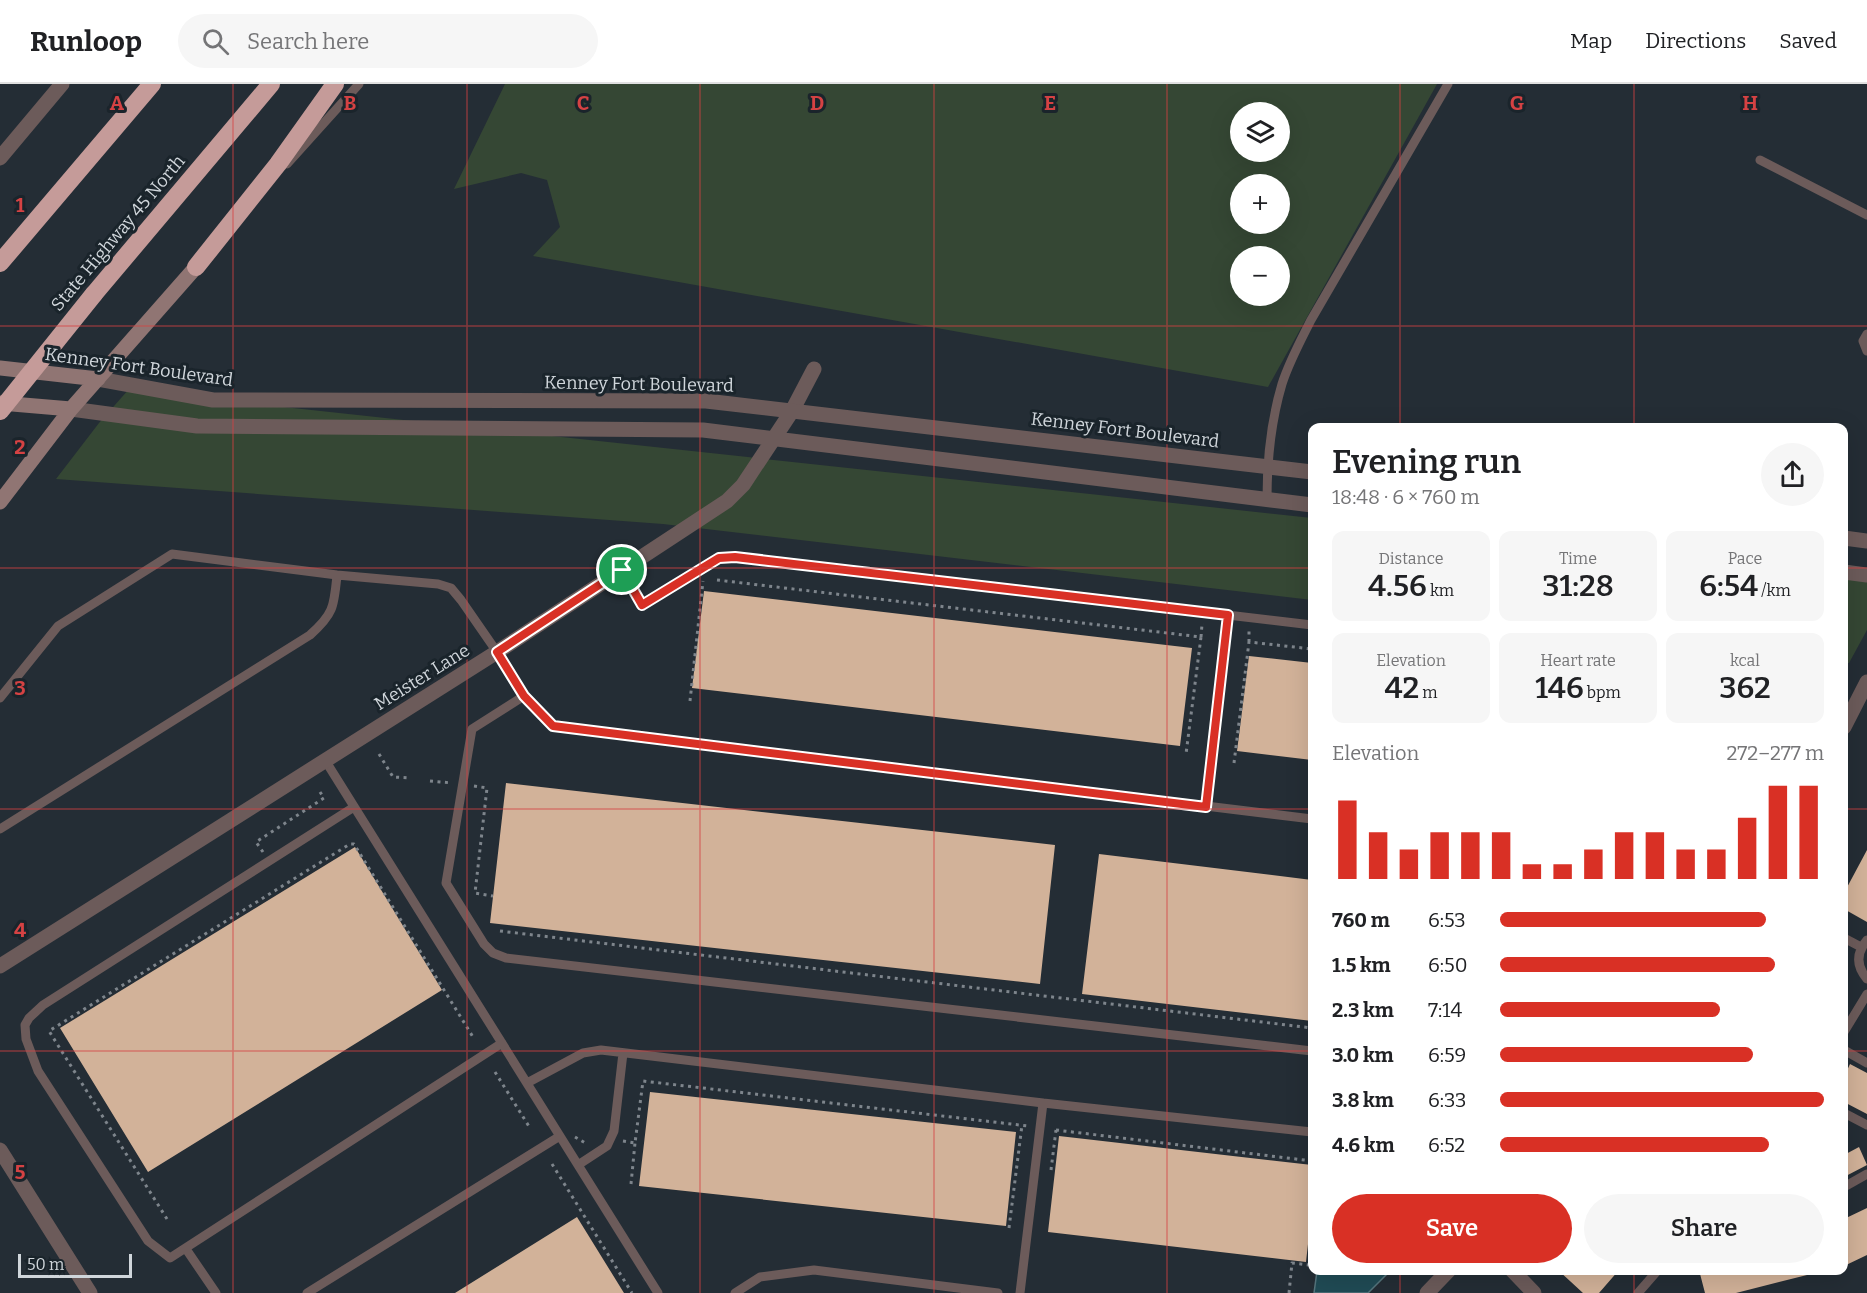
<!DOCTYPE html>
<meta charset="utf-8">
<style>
body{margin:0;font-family:Bitter,serif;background:#f6f6f6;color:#202124;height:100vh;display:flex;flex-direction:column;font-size:22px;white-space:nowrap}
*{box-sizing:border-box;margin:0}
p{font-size:20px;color:#757577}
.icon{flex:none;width:33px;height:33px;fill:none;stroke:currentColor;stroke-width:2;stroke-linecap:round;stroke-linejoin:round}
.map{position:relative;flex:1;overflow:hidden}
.drawer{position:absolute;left:1308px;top:339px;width:540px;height:852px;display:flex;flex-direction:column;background:#fff;border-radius:12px;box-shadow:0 6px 24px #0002}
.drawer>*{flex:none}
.tools{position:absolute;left:1230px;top:18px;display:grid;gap:12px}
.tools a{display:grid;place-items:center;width:60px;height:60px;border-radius:50%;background:#fff;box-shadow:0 6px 24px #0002;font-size:30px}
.scale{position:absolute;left:18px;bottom:15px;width:114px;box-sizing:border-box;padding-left:6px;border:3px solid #d0d6db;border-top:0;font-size:16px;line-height:21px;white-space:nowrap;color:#d0d6db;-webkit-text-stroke:4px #1a242b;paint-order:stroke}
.pin{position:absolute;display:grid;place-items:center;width:51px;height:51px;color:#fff;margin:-26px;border:3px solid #fff;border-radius:50%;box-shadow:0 2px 6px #0007}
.round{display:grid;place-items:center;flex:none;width:63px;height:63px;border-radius:32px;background:#f6f6f6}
.summary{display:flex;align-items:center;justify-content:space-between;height:102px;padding:0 24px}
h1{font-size:33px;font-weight:600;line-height:45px}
.stats{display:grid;grid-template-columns:repeat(3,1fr);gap:9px;height:102px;padding:6px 24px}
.stats div{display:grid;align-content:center;border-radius:12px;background:#f6f6f6;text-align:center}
.stats b{font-size:30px;font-weight:600}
.stats small{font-size:16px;font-weight:400}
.stats p{font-size:16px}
.chart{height:168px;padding:12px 24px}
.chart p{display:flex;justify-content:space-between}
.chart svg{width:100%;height:108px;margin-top:6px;stroke:#d93025;stroke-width:6}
.cta{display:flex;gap:12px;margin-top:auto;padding:12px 24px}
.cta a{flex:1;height:69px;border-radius:36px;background:#d93025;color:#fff;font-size:24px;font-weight:600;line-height:69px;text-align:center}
.cta a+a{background:#f6f6f6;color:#202124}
ul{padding:0 24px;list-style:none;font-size:20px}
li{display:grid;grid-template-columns:96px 72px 1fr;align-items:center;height:45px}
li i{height:15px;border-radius:8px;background:#d93025}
header{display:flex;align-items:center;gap:36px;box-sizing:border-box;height:84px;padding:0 30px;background:#fff;border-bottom:2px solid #e0e0e0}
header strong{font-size:28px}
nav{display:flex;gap:33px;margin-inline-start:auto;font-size:21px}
.search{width:420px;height:54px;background:#f6f6f6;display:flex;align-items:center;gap:15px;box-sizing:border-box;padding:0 21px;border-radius:33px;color:#757577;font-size:22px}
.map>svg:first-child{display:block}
.green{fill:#354734;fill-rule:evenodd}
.water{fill:#204b55;stroke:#55757d;stroke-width:1.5}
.building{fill:#d2b299}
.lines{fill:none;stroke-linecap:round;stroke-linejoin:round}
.path{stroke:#7e858c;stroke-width:3;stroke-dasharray:3 4.5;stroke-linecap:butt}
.service{stroke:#6c5b5a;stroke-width:9}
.minor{stroke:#6c5b5a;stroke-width:15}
.tertiary{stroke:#6c5b5a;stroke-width:15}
.secondary{stroke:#907573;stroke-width:15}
.motorway{stroke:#c59b99;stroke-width:18}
.motorway-bridge{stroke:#c59b99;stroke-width:18}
.route-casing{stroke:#fff;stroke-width:12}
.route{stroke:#d93025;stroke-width:8}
.grid{fill:none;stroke:#d54243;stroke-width:1.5;stroke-opacity:0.55}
.labels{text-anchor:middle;stroke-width:6;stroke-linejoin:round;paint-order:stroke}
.street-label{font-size:18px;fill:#d0d6db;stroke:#1a242b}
.grid-label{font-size:20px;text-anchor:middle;font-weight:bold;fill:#d54243;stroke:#1a242b;stroke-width:6;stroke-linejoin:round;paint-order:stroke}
</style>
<header>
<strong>Runloop</strong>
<div class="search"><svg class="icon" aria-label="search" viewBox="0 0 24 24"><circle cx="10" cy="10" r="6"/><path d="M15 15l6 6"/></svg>Search here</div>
<nav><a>Map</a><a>Directions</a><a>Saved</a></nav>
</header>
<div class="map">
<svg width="1867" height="1209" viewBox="0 0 1867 1209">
<rect width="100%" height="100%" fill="#242d35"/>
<path class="green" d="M505 0H1437L1268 303 533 172 560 143 547 96 521 89 454 105ZM1240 28H1280V68H1240ZM1240 100H1280V140H1240ZM1240 172H1280V212H1240Z
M137 296 256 320 1312 434V516L663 440 56 395 99 339Z
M1844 491 1867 493V546L1849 579H1844Z"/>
<path class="water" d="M1317 1187V1186L1390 1187 1368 1209H1314Z"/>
<path class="building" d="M704 507 1192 564 1180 662 692 604Z
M1249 572 1312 579V676L1237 667Z
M506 699 1055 761 1040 900 490 839Z
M355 763 442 906 148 1088 60 944Z
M1867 766V838L1844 825V809Z
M1099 770 1312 796V937L1082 910Z
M1850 980 1867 989V1030L1844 1018V993Z
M650 1008 1016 1048 1006 1142 639 1102Z
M1059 1052 1312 1081V1124L1306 1178 1048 1148Z
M1859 1063 1867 1081 1844 1093V1071Z
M1867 1124V1171L1844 1182V1135Z
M577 1133 624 1209H455Z
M1558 1186H1619L1599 1209H1583Z
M1699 1186H1806L1807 1191 1736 1209H1705Z"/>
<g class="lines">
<path class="path" d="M717 496 1201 553 1186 670
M1201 553 1202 540H1204
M1249 558V545
M690 617 703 497
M379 670 393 693 410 694
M1234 679 1249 558 1312 565
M430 697 452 699
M474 702 487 704 475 809 493 812
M263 768 256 758 324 714 320 708
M500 847 1312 944
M495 988 530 1044
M1056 1046 1312 1077
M575 1053 587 1060
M623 1057 635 1059 643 997 1028 1042
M552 1080 632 1209
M1051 1086 1056 1046
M631 1100 635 1059
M167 1135 49 947 350 760H354L473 953
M1009 1144 1022 1041
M1289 1209 1292 1179 1309 1181 1312 1157"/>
<path class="service" d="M1760 76 1867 131
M287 80 359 0
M1867 250 1863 257 1867 267
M1267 415C1267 376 1271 337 1282 300 1289 278 1301 256 1311 236L1448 0
M622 486 642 521 719 474 735 473 1312 541
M524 612 472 645 446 799 484 860 493 869 506 874 1312 967
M0 614 58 542 172 470 337 491 438 500 451 504 461 516 497 568 524 612 553 642 1312 735
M325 676 658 1209
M354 723 43 921 29 934 25 941 26 955 38 987 148 1157 170 1174 502 959
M1206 723 1228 531
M0 745 310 551C334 530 334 522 337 491
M1844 854 1861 863
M1867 856C1856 869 1856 882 1867 895
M1844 948 1867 910
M1844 966 1867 979
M527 999 583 969 601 966 1043 1019 1312 1048
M1844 1029 1867 1041
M578 1081 607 1062 614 1047 623 969
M1844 1103 1867 1090
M186 1165 216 1209
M307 1209 560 1052
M735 1209 760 1193 814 1186 998 1209
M1020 1209 1043 1019
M1638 1209 1658 1186"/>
<path class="minor" d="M792 327 814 285
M1512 1186 1534 1209"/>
<path class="tertiary" d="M0 74 62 0
M98 295 213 316 706 317 1312 388
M71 325 197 342 703 346 1312 421
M1844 454 1867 457
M1844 488 1867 491
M1844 643 1867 598
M0 882 497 568 727 417 743 401 792 327
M0 1066 90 1209
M1427 1209 1449 1186"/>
<path class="secondary" d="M0 284 98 295
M0 319 71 325
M0 418 71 325 196 183"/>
<path class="motorway" d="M0 179 152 0
M196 183 278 80 335 0
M94 210 271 0"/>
<path class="motorway-bridge" d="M0 327 94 210"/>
</g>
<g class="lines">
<defs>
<path id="route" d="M735 473 1228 531 1206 723 553 642 524 612 497 568 622 486 642 521 719 474Z"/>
</defs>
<use href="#route" class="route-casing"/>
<use href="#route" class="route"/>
</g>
<path class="grid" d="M233 0V1209M467 0V1209M700 0V1209M934 0V1209M1167 0V1209M1400 0V344M1634 0V344M0 242H1867M0 484H1312M1844 484H1867M0 725H1312M1844 725H1867M0 967H1312M1844 967H1867M1400 1186V1209M1634 1186V1209"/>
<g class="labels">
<g class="street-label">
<text transform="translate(118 149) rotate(-50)" y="6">State Highway 45 North</text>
<text transform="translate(139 283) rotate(8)" y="6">Kenney Fort Boulevard</text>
<text transform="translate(639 300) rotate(1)" y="6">Kenney Fort Boulevard</text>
<text transform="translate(1125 346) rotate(7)" y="6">Kenney Fort Boulevard</text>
<text transform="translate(422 593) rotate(-32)" y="6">Meister Lane</text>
</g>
</g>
<g class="grid-label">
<text x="117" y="26">A</text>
<text x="350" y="26">B</text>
<text x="583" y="26">C</text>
<text x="817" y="26">D</text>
<text x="1050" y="26">E</text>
<text x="1517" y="26">G</text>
<text x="1750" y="26">H</text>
<text x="20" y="128">1</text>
<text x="20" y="370">2</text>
<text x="20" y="611">3</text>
<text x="20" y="853">4</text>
<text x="20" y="1095">5</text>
</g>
</svg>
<div class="tools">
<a><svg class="icon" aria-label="layers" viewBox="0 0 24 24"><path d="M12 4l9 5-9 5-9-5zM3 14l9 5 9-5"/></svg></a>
<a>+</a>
<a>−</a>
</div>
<div class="scale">50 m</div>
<div class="pin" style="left:622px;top:486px;background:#1e9e55"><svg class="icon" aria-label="arrive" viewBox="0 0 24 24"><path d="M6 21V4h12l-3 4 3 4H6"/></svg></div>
<section class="drawer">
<div class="summary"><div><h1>Evening run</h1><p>18:48 · 6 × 760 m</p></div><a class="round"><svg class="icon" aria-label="share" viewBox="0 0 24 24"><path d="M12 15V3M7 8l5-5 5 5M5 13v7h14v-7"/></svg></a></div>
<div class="stats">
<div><p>Distance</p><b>4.56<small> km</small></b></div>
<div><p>Time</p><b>31:28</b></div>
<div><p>Pace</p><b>6:54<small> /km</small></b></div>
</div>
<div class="stats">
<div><p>Elevation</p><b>42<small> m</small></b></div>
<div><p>Heart rate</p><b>146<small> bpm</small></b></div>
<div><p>kcal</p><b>362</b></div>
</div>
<div class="chart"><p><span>Elevation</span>272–277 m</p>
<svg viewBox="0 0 160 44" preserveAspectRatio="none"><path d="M5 44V12M15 44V25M25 44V32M35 44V25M45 44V25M55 44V25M65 44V38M75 44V38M85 44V32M95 44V25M105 44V25M115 44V32M125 44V32M135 44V19M145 44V6M155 44V6"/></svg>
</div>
<ul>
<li><b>760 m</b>6:53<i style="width:82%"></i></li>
<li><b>1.5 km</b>6:50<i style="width:85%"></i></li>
<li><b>2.3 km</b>7:14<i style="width:68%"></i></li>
<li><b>3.0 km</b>6:59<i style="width:78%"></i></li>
<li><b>3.8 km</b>6:33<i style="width:100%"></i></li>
<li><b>4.6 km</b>6:52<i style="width:83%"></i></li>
</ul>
<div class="cta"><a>Save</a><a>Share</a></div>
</section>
</div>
